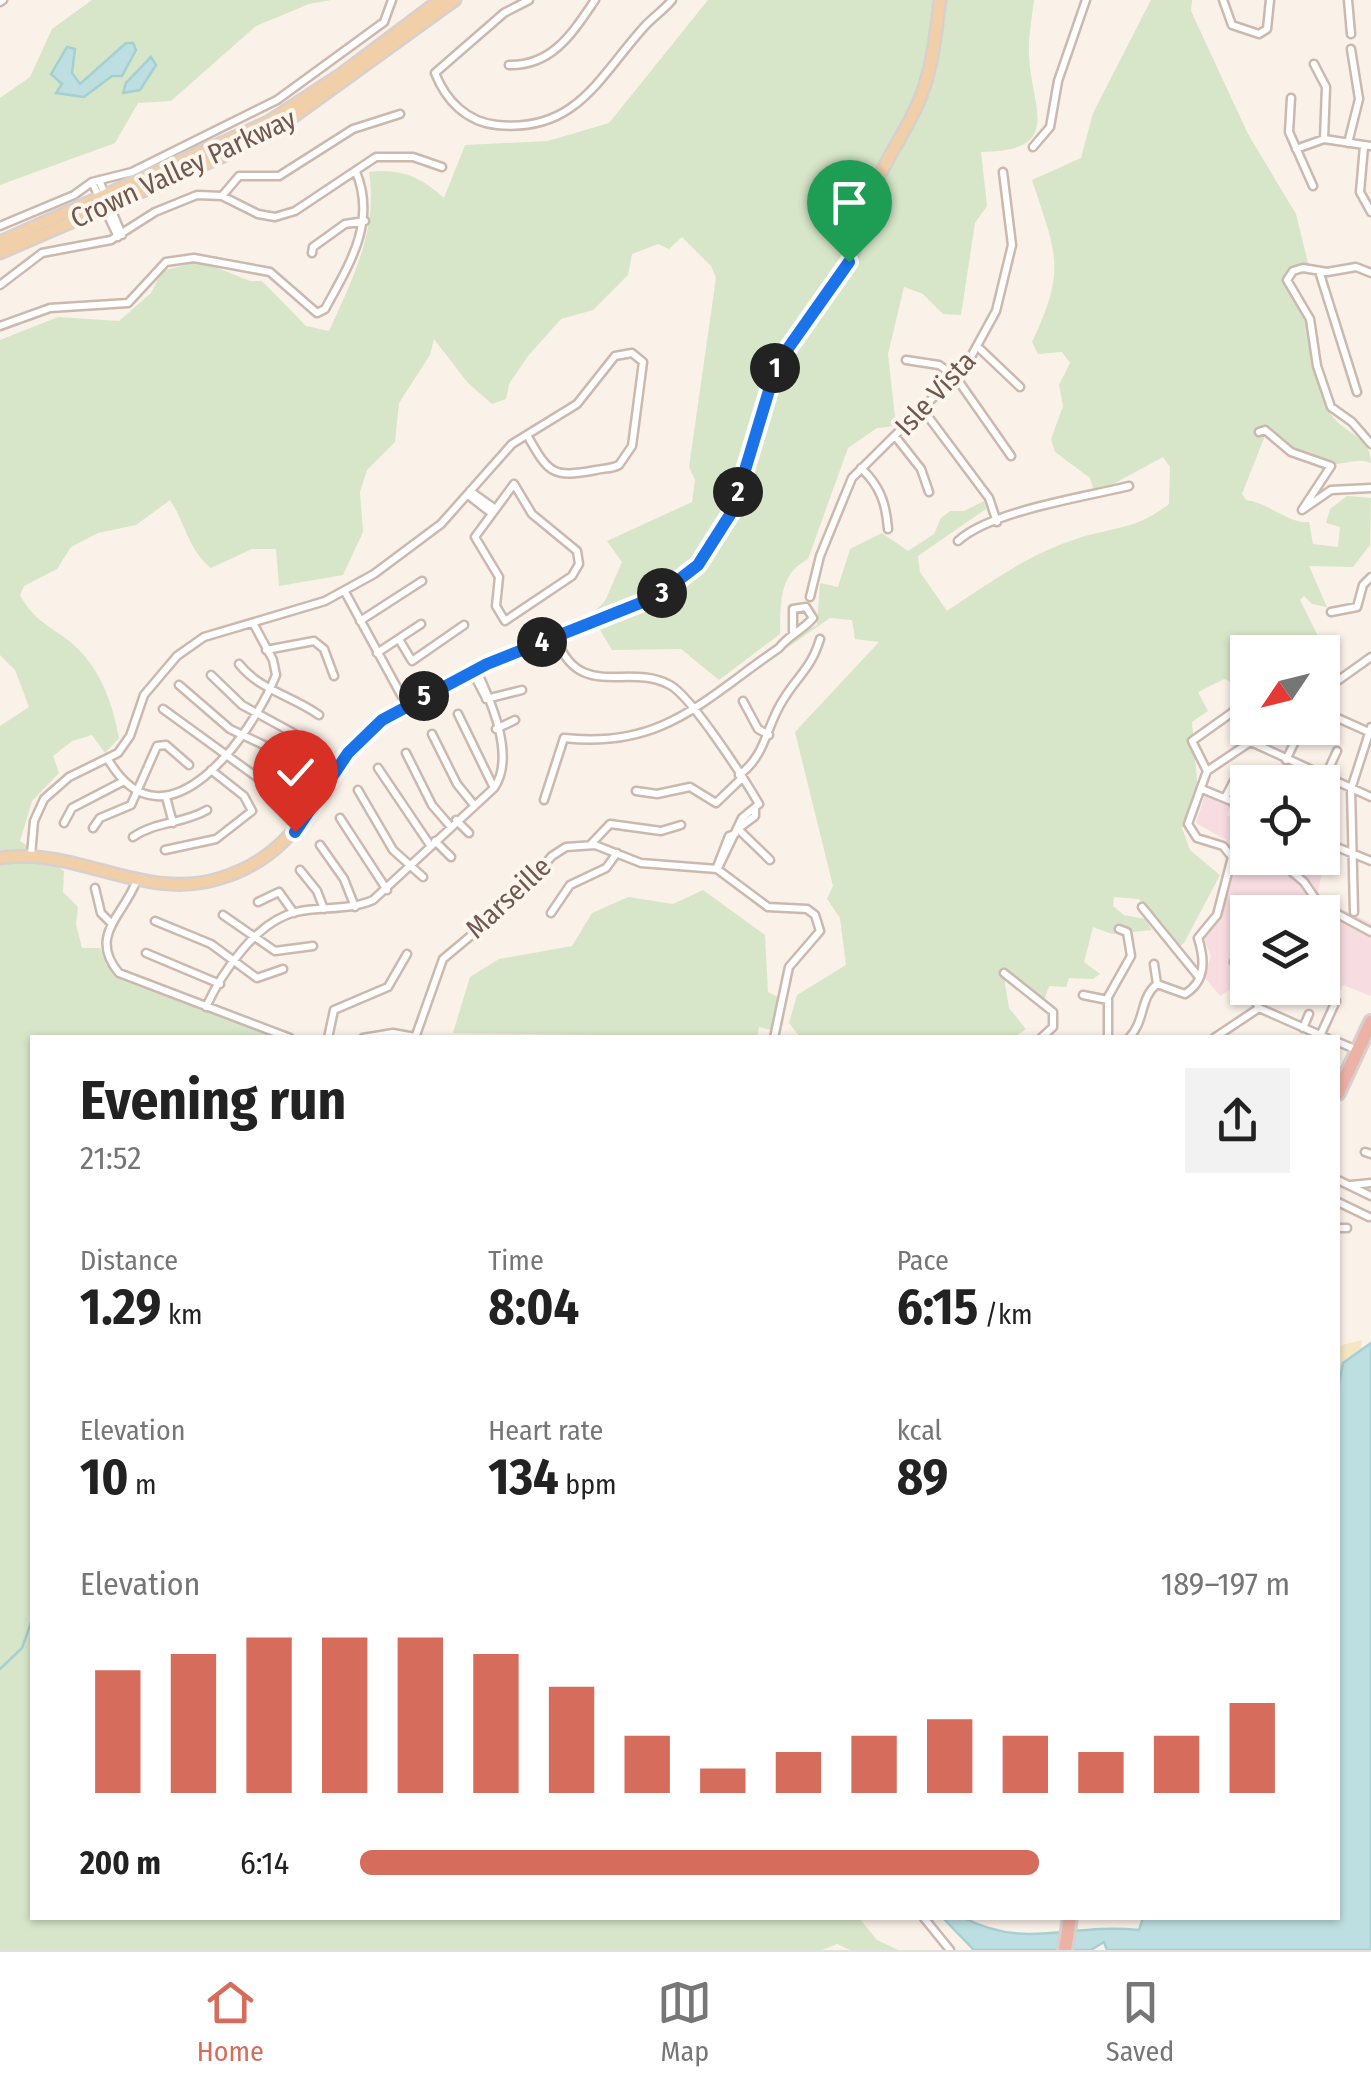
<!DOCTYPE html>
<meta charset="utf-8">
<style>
body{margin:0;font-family:"Fira Sans Condensed",sans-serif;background:#f2f2f2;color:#222;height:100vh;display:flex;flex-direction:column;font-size:38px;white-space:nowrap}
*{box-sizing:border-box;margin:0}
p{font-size:32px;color:#767676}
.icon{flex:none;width:55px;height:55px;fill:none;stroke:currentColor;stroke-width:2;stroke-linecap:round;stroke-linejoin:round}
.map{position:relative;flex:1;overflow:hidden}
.panel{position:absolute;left:30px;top:1035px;width:1310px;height:885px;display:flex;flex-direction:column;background:#fff;border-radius:0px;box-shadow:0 2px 8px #0004}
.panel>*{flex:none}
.needle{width:65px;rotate:235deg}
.controls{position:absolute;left:1230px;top:635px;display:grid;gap:20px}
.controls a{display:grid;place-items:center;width:110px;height:110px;border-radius:0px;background:#fff;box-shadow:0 2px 8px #0004;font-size:50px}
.pin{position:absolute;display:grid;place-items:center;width:85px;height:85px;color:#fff;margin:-102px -42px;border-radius:50% 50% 50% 0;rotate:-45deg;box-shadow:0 0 10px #0007}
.pin .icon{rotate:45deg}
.km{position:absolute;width:50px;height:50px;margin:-25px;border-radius:50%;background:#222;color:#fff;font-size:28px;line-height:50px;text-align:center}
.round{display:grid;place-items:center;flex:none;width:105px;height:105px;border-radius:0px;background:#f2f2f2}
.overview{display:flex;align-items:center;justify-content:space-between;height:170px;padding:0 50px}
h1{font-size:55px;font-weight:700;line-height:75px}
.stats{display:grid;grid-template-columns:repeat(3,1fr);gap:15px;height:170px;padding:10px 50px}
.stats div{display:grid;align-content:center}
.stats b{font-size:50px;font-weight:700}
.stats small{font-size:28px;font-weight:400}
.stats p{font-size:28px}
.chart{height:280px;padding:20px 50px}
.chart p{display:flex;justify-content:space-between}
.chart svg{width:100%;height:180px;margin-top:10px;stroke:#d66c5b;stroke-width:6}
ul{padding:0 50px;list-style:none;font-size:32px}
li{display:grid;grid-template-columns:160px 120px 1fr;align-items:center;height:75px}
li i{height:25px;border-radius:12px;background:#d66c5b}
.tabs{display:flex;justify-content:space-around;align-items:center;height:140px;border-top:2px solid #e0e0e0;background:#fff;font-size:28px;color:#767676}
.tabs a{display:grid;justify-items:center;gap:5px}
.tabs .on{color:#d66c5b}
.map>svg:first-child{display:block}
.medical{fill:#f7dce2}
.green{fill:#d7e6c8}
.sand{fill:#f5e7c6}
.water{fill:#bedfe1;stroke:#a6cfd2;stroke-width:2.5}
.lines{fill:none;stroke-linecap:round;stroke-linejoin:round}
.stream{stroke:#a6cfd2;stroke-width:2.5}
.minor-casing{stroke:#cbb9af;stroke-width:11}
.major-casing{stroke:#d7d0ce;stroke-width:15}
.highway-casing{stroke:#d7d0ce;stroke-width:18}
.minor{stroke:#fff;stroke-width:6}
.major{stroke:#f1cfa8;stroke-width:10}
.highway{stroke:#edb2a6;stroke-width:12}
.route-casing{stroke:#fff;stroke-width:20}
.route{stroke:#1a73e8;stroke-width:12}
.labels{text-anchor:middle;stroke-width:8;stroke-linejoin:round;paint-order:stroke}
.street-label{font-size:28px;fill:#71584f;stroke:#fdf6ee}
</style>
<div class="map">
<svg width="1371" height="1950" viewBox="0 0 1371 1950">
<rect width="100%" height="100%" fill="#faf1e8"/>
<path class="medical" d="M1206 792 1231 804 1227 815 1247 825 1248 858H1298L1322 872 1317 897 1371 923V996L1343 985 1336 999 1314 992 1300 997 1281 988H1322V912H1248L1247 977 1220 996 1204 977 1211 956 1204 940 1206 931 1220 916 1238 861 1226 840 1196 823Z"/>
<path class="green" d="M92 0H331L309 4 256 26 171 101 138 103 115 143 0 185V98L30 77 52 29Z
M708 0H1034C1032 18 1028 37 1029 55 1031 108 1065 151 981 152L987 206 975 223 961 315 943 314 923 294 904 287 888 354 896 426 877 428 848 448 808 559C778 575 781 603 780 634L719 680 681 649 612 650 591 615 605 601 622 562 607 541 692 502 695 480 689 467 716 278 711 266 682 237 669 249 658 244 632 254 628 275 593 310 561 319 528 356 509 384 506 399 492 404 468 383 434 339 430 355 399 403 395 442 367 470 360 492 363 532 343 575 279 586 276 549H252L211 568C187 548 186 524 170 500L136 525 98 533 71 547 57 569 24 586 20 595C32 617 45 624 64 637 98 661 112 700 119 738L105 753 92 735 72 741 53 756 59 773 32 801 20 841 64 871 63 892 78 907 76 924 82 948H100L106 964 121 980 277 1037 32 1038V1918H859L877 1940 898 1950H850L837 1944 822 1950H0V726L29 707 15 670 0 655V340L58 317 119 321 151 293 162 271 200 261 250 281H262L306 326 329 331C353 278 378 230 369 172 400 168 421 177 444 198L465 145 548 141 609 123Z
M1151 0H1192L1191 11 1248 134 1296 214 1309 267 1286 277C1286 295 1300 303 1307 319 1319 350 1311 387 1333 417 1346 434 1371 437 1371 463 1357 457 1345 465 1331 464 1305 463 1285 449 1266 433L1242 494 1246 500C1269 503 1289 524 1309 522L1313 544 1338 547 1340 527 1326 523 1330 509 1347 496 1371 498 1370 545 1353 567 1309 566 1327 607 1312 604 1304 596 1300 600 1320 640 1311 652H1248L1247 688 1224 679 1198 692 1208 711 1192 722 1198 791 1182 828 1190 850 1220 875 1184 943 1179 947 1139 899 1114 897 1113 906 1124 915 1145 919 1152 930 1112 934 1093 927 1084 962 1100 974 1093 979 1069 978 1066 987 1049 986 1043 1004 1004 977 1009 1008 1026 1029 1014 1037H800L789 1023 797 995 846 965 840 918 827 899 833 886 795 732 879 642 855 639 852 620 830 618 774 657 797 635 817 625 820 583 838 587 850 549 882 533 908 551 934 534 941 518 950 511H964L984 501 986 509 918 556 920 572 947 611C987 584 1029 554 1076 539 1115 526 1134 531 1169 504L1170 467 1163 457 1095 494 1090 478 1055 452 1051 439 1063 406 1059 385 1070 363 1062 352 1038 354 1032 342C1067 269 1056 253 1032 180L1081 158 1093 113Z
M703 890 765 935 768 992 780 998 771 1030 759 1027 757 1037 453 1033 470 977 499 959 572 946 592 913 628 897 673 904Z"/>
<path class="sand" d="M1362 1340 1361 1353 1343 1363 1338 1426V1346Z"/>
<path class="water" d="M126 43H133L136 50 122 76H112L84 97 56 93 62 84 51 74 67 47 75 49 72 73 80 84Z
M151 57 156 65 140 90 123 93 126 83Z
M1371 1343V1950H1107L1104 1942 1091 1950H974L943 1918H964C1028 1950 1067 1923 1139 1930L1143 1918H1338V1389L1343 1363Z"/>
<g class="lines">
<path class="stream" d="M0 1669 22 1648 32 1620"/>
<defs>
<path id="minor" d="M529 0 504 13 435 73C446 101 467 122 497 125 576 133 599 77 644 27 653 17 664 10 672 0
M1223 0 1232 25 1259 34 1267 29 1270 0
M1348 0 1351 34
M0 2 3 0
M1314 64 1326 87 1324 139
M509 65C553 66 573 32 595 0
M1291 98 1289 132 1313 186
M1348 143 1359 99 1351 49
M1364 146 1360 192 1371 212
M1033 147 1050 127 1058 81 1086 0
M1296 149 1324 139 1371 146
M99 180 122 235
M92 182 118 237
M222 196 239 176H279L353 129 400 114
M0 226 74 195 92 182 132 172 277 100 384 22 392 0
M312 253 313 247 345 224 365 221
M1319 271 1357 392
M1371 273 1356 267 1327 272 1303 268 1293 271 1287 280 1310 319 1317 366 1331 407 1352 422 1371 444
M0 285 42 253 111 240 155 212 197 195 222 196 258 214 275 217 295 211 376 157H413L442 167
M0 326 50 308 128 303 166 262 194 258 270 272 317 313 325 309C349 265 377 222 356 172
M978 347 1020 387
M906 360 939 365 955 376 1011 456
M921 407 989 498 997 522
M1259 432 1265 430 1291 452 1331 466 1302 510 1331 490 1371 488
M895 436 921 469 929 492
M861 468C880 486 886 503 888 529
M514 484 532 514 577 551 579 564 572 576 505 621 496 606 499 577 475 537Z
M470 491 494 508
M468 495 491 513
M958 541C990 511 1085 497 1129 486
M345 592 406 704
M810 597 820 556 852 478 967 364 996 311 1012 245 1003 172
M1331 612 1357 607 1363 585 1371 577
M360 621 422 581
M556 638C580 702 627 662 670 685 692 697 745 780 759 804L742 818 718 868
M400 641 412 661 464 625
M266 650 314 641 324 649 334 676
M377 653 421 624
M239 664C261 691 291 695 319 715
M472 671 486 698
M211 675 242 705 295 734
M179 685 230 729 270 748 288 763
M1322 692 1371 657
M486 699 522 690
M743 701 758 729 769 735
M163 709 269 786
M1322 711 1371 733
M458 714 494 788
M496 729 515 720
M432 734 457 784 474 805
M1251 742 1371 797
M406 753 432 805 450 826
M1286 760 1298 735
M109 761C166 856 252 735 276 675L273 660 253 623
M378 768 430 845
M1207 771 1192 741 1237 709
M739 775C766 756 766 726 783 700 798 675 811 669 820 639
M1325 777 1337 751
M1256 782 1257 779
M1202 789 1248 808
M358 790 393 850 423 877
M636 791 657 794 690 787 716 803 742 778
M166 797 173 823
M1225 798 1235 779
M544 800 564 738C663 749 703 700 779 648 789 635 803 630 813 618L806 607 793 609V631
M1323 801 1333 780
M340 818 387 890
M456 820 469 833
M64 823 72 808 122 782
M93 828 100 818 131 805 157 746 166 745 189 765
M737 828 770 860
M739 828 755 816V809
M1322 833 1330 816
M133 837C156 821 183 824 207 810
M435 841 451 857
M1322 841 1371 861
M591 844 610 824 661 831 681 825
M320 845 344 879 355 907
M165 850 216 839 252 811 244 796 211 770
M31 855 34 821 44 799 69 777 118 753 130 736 144 695 177 656 204 637 325 601 374 574 441 524 512 444 577 404 615 356 632 353 643 362 632 446 619 465C611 469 605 468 596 470 552 478 549 474 527 435
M1276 858 1304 882 1319 904 1371 932
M717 867 729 836 735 834
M300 870 317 891 324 909
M136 882C123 916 88 936 119 973L290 1038
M95 888 101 913 110 922
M258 902 279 892 294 913
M1142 907 1199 977
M1354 912 1351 789 1371 727
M551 913 570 885 606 868 617 853
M223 915 275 951 313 946
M155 921 211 944 257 978 283 969
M146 953 220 984
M1234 962 1259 1008 1327 1038
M1154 964 1157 984
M1004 973 1053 1012V1027L1041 1038
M1083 995 1108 1000
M206 1007C222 972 257 921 296 912 322 906 348 911 373 900L494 788C516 757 491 701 476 669
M1303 1028 1309 1014
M1320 1036 1336 1001
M328 1038 334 1010 388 987 407 954
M363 1038 393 1033 415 1037
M415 1038 443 959 511 902 552 856 566 847 595 845 641 863 717 869 768 907 807 909 815 915 820 931 789 967 774 1038
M1108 1038V997L1131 956 1127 932 1119 929
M1129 1038C1146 1020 1139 999 1157 984L1185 994C1206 981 1205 960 1198 938L1217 915 1232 857 1223 846 1197 838 1188 824 1207 771 1271 728
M1214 1038 1259 1008
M1338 1042 1357 1050
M1365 1152 1371 1154
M1338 1180 1371 1196
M1351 1185 1371 1183
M1338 1202 1369 1217
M1338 1228H1347
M924 1918 950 1950"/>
<path id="major" d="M0 242 268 122 340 75 440 0
M0 253 228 154 282 125 455 0
M0 858C77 846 145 903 221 878 317 848 314 766 385 718 436 684 497 658 555 637 596 622 643 609 679 583 747 531 745 439 776 366 791 329 826 303 846 268 860 244 863 216 873 190 886 158 908 129 921 96 933 65 936 32 940 0"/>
<path id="highway" d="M1338 1093 1371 1022
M1065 1950 1070 1918"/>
</defs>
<use href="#minor" class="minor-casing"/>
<use href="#major" class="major-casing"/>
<use href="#highway" class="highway-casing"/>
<use href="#minor" class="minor"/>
<use href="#major" class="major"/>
<use href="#highway" class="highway"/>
</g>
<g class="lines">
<defs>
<path id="route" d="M295 832 348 753 382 720 487 664 658 596 698 565 733 510 777 364 849 262"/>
</defs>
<use href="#route" class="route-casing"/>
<use href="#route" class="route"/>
</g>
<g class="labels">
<g class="street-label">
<text transform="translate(183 168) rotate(-25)" y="10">Crown Valley Parkway</text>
<text transform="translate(935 393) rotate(-47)" y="10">Isle Vista</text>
<text transform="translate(508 897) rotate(-43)" y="10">Marseille</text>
</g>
</g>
</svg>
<div class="controls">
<a><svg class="needle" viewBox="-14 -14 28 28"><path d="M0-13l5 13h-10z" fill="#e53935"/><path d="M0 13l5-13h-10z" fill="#767676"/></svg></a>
<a><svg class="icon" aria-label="locate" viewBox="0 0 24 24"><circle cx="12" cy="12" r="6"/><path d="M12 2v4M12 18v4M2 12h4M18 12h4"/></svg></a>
<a><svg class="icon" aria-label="layers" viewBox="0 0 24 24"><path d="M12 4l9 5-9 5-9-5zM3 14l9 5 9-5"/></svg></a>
</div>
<div class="pin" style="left:849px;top:262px;background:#1e9e55"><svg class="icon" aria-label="arrive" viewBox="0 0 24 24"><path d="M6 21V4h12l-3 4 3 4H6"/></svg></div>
<div class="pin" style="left:295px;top:832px;background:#d93025"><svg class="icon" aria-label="check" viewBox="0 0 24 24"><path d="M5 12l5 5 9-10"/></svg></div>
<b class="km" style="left:775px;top:368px">1</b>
<b class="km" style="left:738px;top:492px">2</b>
<b class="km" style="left:662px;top:593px">3</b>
<b class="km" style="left:542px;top:642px">4</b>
<b class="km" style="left:424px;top:696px">5</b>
<section class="panel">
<div class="overview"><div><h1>Evening run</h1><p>21:52</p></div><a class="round"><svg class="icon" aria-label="share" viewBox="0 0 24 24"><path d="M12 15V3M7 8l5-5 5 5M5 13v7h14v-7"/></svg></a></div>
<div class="stats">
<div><p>Distance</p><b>1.29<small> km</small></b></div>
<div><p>Time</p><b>8:04</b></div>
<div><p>Pace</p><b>6:15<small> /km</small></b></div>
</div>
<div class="stats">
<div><p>Elevation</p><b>10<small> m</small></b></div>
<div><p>Heart rate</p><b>134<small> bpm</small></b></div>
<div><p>kcal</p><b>89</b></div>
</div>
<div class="chart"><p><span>Elevation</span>189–197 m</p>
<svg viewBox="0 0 160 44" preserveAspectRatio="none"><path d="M5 44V14M15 44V10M25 44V6M35 44V6M45 44V6M55 44V10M65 44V18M75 44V30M85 44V38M95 44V34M105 44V30M115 44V26M125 44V30M135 44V34M145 44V30M155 44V22"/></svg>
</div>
<ul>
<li><b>200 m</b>6:14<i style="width:73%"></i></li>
</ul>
</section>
</div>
<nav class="tabs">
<a class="on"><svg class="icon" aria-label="home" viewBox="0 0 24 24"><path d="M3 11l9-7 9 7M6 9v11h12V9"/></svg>Home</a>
<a><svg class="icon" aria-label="map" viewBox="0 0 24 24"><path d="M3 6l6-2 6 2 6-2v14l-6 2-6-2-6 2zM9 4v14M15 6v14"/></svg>Map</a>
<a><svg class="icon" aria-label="saved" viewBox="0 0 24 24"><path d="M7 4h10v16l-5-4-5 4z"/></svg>Saved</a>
</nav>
